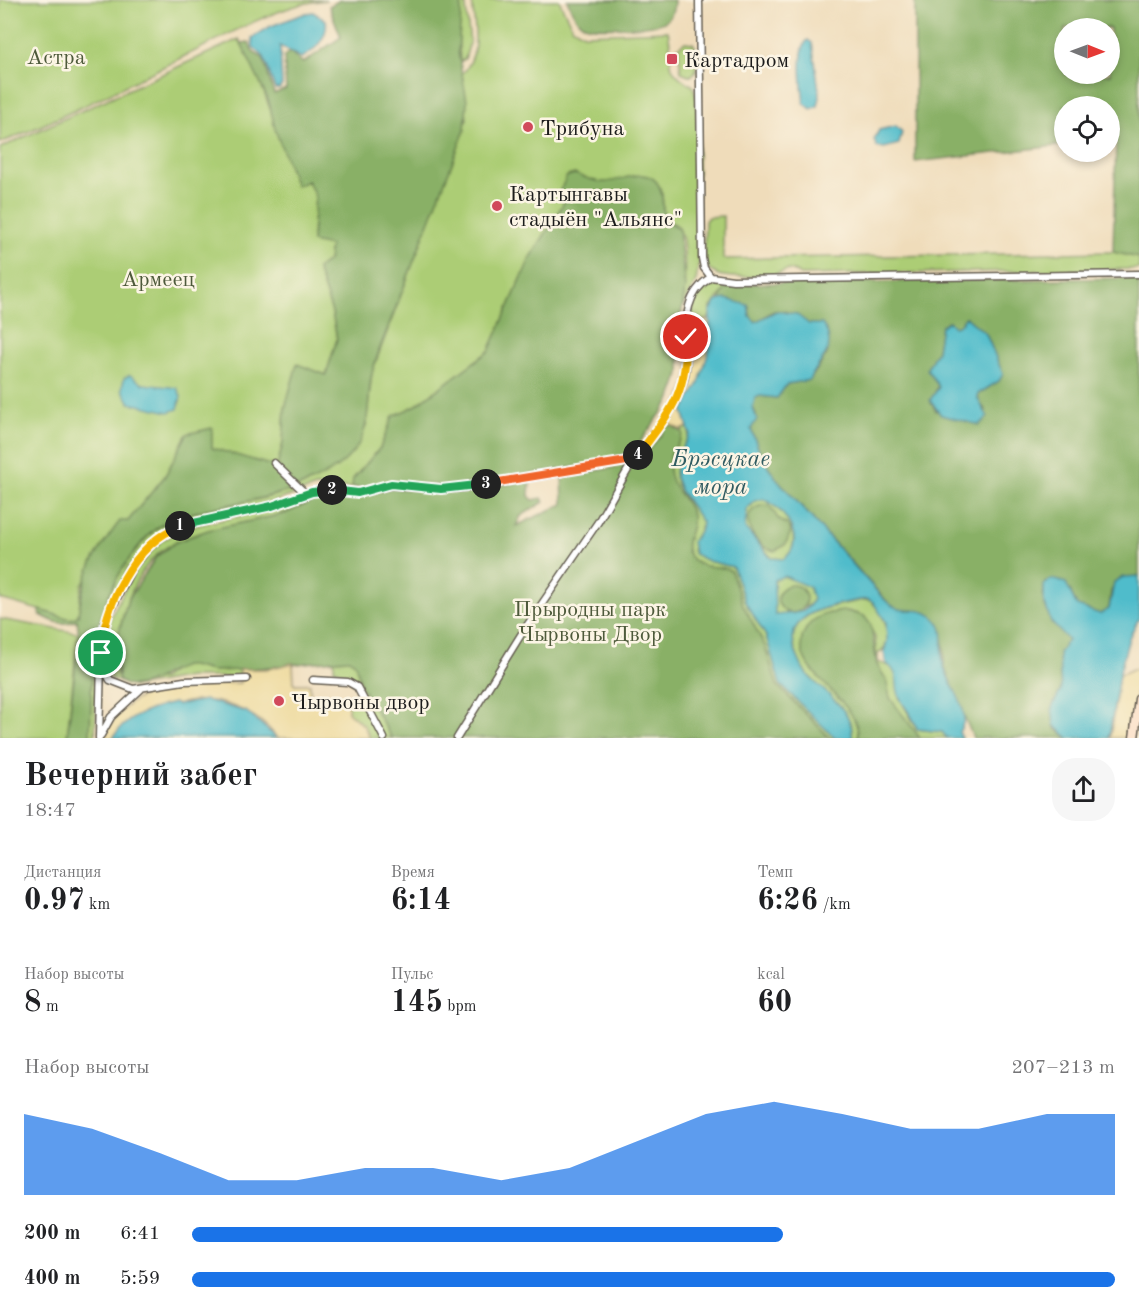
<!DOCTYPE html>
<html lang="ru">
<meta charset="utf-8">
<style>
body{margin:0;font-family:"Old Standard TT",serif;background:#f6f6f6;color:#202124;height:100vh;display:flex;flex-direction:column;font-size:22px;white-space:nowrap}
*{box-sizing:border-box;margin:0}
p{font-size:20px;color:#757577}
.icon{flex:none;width:33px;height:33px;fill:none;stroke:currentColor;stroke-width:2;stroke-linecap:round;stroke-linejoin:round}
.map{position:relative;height:738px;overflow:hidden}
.panel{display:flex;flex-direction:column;background:#fff;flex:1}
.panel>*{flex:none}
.needle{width:39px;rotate:91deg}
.fabs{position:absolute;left:1054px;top:18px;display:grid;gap:12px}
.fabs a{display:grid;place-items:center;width:66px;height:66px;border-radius:50%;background:#fff;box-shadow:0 3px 9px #0003;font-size:30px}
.pin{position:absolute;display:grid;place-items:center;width:51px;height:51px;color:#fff;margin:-26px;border:3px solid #fff;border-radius:50%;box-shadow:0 2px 6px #0007}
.km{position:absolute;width:30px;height:30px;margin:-15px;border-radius:50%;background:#222;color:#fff;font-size:16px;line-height:30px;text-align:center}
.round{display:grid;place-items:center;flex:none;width:63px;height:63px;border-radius:24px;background:#f6f6f6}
.head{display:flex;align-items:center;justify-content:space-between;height:102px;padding:0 24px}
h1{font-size:33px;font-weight:800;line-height:45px}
.metrics{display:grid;grid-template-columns:repeat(3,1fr);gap:9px;height:102px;padding:6px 24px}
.metrics div{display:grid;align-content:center}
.metrics b{font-size:30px;font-weight:800}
.metrics small{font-size:16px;font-weight:400}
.metrics p{font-size:16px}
.chart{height:168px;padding:12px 24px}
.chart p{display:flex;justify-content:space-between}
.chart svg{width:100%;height:108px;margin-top:6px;fill:#1a73e8;opacity:.7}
ul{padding:0 24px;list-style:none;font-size:20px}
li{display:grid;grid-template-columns:96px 72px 1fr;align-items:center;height:45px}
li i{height:15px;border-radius:8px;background:#1a73e8}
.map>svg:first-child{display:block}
.green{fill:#accd75;stroke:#647448;stroke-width:1.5}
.forest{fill:#89b066;stroke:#526641;stroke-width:1.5;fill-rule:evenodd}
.sand{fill:#eeda9e;stroke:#857b5d;stroke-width:1.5}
.water{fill:#50bccb;stroke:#366c74;stroke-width:1.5;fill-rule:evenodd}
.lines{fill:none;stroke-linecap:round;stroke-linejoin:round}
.street-casing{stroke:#665f53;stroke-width:9}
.secondary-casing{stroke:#665f53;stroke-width:11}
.street{stroke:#fff;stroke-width:6}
.secondary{stroke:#fce5cf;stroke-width:8}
.split-1-casing{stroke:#fff;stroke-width:12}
.split-2-casing{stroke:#fff;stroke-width:12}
.split-3-casing{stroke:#fff;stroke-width:12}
.split-4-casing{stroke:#fff;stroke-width:12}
.split-5-casing{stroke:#fff;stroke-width:12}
.split-1{stroke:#f5b400;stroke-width:8}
.split-2{stroke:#22a559;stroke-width:8}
.split-3{stroke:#22a559;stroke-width:8}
.split-4{stroke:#f0652b;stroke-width:8}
.split-5{stroke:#f5b400;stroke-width:8}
.poi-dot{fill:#d1495b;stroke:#fcf5e5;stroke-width:2}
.labels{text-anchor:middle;stroke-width:5;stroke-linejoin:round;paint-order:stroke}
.park-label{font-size:22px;fill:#4e5a3b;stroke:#fcf5e5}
.poi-label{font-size:22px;fill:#1c1c1c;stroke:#fcf5e5;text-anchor:start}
.water-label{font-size:24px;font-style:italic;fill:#315c62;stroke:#fcf5e5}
</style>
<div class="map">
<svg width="1139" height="738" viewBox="0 0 1139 738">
<rect width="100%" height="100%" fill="#fcf5e5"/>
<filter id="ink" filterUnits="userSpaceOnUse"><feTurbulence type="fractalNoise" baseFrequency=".0167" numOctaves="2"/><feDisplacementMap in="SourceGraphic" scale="12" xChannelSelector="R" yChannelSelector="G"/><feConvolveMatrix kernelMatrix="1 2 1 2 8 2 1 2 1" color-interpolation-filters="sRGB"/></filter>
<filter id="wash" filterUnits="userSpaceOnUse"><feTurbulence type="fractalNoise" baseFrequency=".008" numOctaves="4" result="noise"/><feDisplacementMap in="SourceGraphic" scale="24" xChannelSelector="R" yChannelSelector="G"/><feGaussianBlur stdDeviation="1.35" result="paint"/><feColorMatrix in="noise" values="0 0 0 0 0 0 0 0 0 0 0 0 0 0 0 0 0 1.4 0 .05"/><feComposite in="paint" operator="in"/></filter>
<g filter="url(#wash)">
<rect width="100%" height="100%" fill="#efdcba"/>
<path class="green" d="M0 0H327C284 3 231 33 191 53 128 84 66 117 0 143Z
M462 0H465L470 42 465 59 460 62 458 30Z
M472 0H559L572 27 584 34 668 31C675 62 660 67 693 86L697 99 699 262 696 281 682 309C685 293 687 242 679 228 676 222 668 223 664 218L662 194 567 199 530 259 489 351 415 406 393 417 380 448 353 479 355 488 316 487 272 502 183 521 166 529 149 543 128 568 103 618 98 644 95 738H90C92 670 89 612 132 555 146 537 159 523 182 516 228 503 280 501 322 476L366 426 372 372 467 120 462 74C482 54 474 25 472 0Z
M239 39C266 85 278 136 296 186L308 180 315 196 312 242 330 245 328 261 317 269 332 312 337 339 326 375 297 365 285 408 283 443 277 468 212 448 187 434 165 476 128 521 82 585 78 616 70 619 0 599V148Z
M685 42 693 43 697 50 696 71 691 76 681 72 678 47Z
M723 216V259L1113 252 1139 258V269L800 275C787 265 783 273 771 276 760 278 748 276 737 277 695 278 705 253 705 221L708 217Z
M735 284C724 287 719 299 711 307L709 319 691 326C692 290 701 285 735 284Z
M688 427C693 442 673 457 675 477 677 494 695 507 702 522L692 551 708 561 733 567 745 602 766 636 780 684 835 738H830L777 685 765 646 742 603 731 571C719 564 703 571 692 559 678 545 695 531 692 516 687 491 653 482 675 445 680 437 679 431 688 427Z
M316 495H330C310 498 294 512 274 516 241 524 207 528 176 542 132 562 113 630 117 675L162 679 177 668 188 665 214 671 240 669V677H190L134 687 110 678 105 654 111 616 135 570 162 540 193 526 280 508Z
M759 499C779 499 809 539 784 559L772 558 745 528 747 509Z
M778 576C792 576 808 582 814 595L812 603 791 615H774C773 605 776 594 773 584Z
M865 600 871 601C884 614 897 642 878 654V662L892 667 898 678 899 697 917 729 942 732 947 738H920L892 702 877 665 875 637 864 616 847 611 825 614 805 658C817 684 861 705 858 738H852C855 709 821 691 806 673 801 667 798 659 796 652 780 610 838 605 865 600Z
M0 619 78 633 67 738H0Z
M349 659 355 663 365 693 392 738H370L364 726 348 712V700H362C358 682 350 675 334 669V660Z"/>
<path class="forest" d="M340 0H462L458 52 467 101 465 130 380 348C377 358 373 368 371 378 367 403 371 431 353 452 335 475 301 487 274 495 240 505 201 507 168 521 152 529 142 542 132 555 89 613 92 670 90 738H67L79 637 77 620C63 627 53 622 39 614L40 610 70 619 78 616C85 570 92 558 120 521H128L165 476 187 434 212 428V448L277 467 283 443 285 408 297 364 326 375 337 339 332 312 317 269 328 261 330 246 312 242 315 196 308 181 296 186 275 129 269 102 241 43 249 42 253 52 263 58 274 94 286 89 284 56 290 52 303 63 341 37 329 6Z
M567 0H674C674 8 673 16 666 21 656 28 592 30 582 24 574 19 571 8 567 0Z
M915 0H1139V258L1113 252 1116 139 1110 140V106H1065V145L915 162ZM1065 28H1110V74H1065Z
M575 174C583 177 593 181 601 182 619 184 645 164 658 184 665 195 661 209 665 220L679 228 685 288 680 323V373L670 401 636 448 621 458 595 464 469 484 445 486 390 481 364 488 352 487 353 479 380 448 393 416 415 406 489 351 530 259 566 199 558 195 567 176Z
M1139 278V576L1118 580 1111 591 1109 609 1100 614 1077 606 1070 590 1046 582C1036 604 1056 624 1068 640L1059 653 1061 690 1054 703 1055 728 1069 738H973L944 666V647L936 620C922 607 905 615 891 606L776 478 761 456 751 429 756 414 753 408 755 398 760 396 777 398 787 384 810 380 827 354 826 330C821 321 818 326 810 324 799 322 795 309 775 311 767 312 763 321 756 322L750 316 749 306 720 300C722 291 727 286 735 284ZM966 317 986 334 1003 374 999 381 978 394 979 403 986 410 936 411 931 403 938 385 928 367 937 351 941 326 948 321 954 327 958 326Z
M671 425 683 433C681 446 669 448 669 466 669 490 687 496 692 515 696 531 678 544 692 559 703 571 719 563 731 571L742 603 765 646 777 685 830 738H392L362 688 355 663 349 659C304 662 261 670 216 671 206 672 196 664 185 666 169 668 136 700 118 679L117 639 128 600 156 557 176 542 208 530 284 514 325 496 358 497 390 488 448 492 530 481 529 496 533 500 542 498 544 502 521 516 516 526 563 504 562 476 635 464 661 435 665 427Z
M764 505 770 506 779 520 787 524 791 531 786 544 775 551C754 548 733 510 764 505Z
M778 599a14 14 0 1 1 28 0a14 14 0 1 1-28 0Z
M847 611 864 616 871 625 877 665 886 679 890 698 920 738H858C862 698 781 669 806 629 815 614 831 612 847 611Z"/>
<path class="sand" d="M709 319C714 340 707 367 698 386 693 395 686 401 683 411L688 427 681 430 671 425 665 426C690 387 691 372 691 326Z
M293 663 294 684H310V700H348V712L364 726 370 738H277C256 709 210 692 177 705L174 703C152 708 124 718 113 738H104C126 681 190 683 240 683V669H267Z
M1133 669 1139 670 1131 738H1110L1119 675Z"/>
<path class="water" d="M306 13 313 12 326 20C329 35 315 52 301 58L280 46 282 85 279 89H275L264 57 253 47 252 38 271 26Z
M808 40 812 43 820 97 818 106 811 109 804 103C802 90 797 47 808 40Z
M896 126 902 132 899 144 884 148 877 147 874 140 879 130Z
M726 299 748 305 750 316 755 322 776 311 796 314 809 324H822C841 348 816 363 810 380L787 384 777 398 760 396 755 398 753 408 757 419 751 429 761 456 776 478 882 597C904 620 913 603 932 616 950 628 939 647 943 663 947 682 964 699 964 719 964 724 961 728 959 732L962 738H947L942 732 917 729C915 718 906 710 901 700 893 685 902 675 886 663L884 652 887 641 886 622 873 602 867 599C839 603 779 611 796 653 799 660 802 668 806 673 822 692 855 709 852 738H835L780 684 766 636 745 602 733 567 708 561 694 554 692 541 701 529 702 522 680 490 675 477 677 457 690 434 683 411 699 383 709 350 710 311 717 301ZM763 499C784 508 808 540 784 559L771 558 745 528 747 509 755 501ZM784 576 809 587 813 599C807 616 789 613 775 615L774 580Z
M966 317 986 334 1003 374 999 381 978 394V399L988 417 979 425 941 415 930 400 939 387 927 369 937 351 941 326 949 321 954 327 958 326Z
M130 375 143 384 177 388 181 396 178 409 169 412 130 403 122 389 124 378Z
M1139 576V618L1129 638 1119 675 1109 738H1069L1054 725 1052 707 1061 690 1059 653 1068 640 1051 622 1044 601V585L1051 579 1066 583 1077 606 1100 614 1109 609 1114 582 1123 577Z
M206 700 247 712 277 738H113C124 718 152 708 174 703L177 705Z"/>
</g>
<g filter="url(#ink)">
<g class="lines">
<defs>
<path id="street" d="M699 0 702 258 704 268 711 277 733 280 1139 274
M274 463 306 494
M102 665 110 680 133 689 184 681 247 679
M313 680 348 682 357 687 384 738
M101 735 111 717 141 689
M99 738 101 662 105 622 132 568 151 545 173 528 272 506 317 491 358 493 391 485 441 489 461 488 596 467 628 459 633 461C651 437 674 412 683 383 695 346 671 303 711 277
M457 738 522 633 598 522 633 461"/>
<path id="secondary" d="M1134 738 1139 699"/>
</defs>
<use href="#street" class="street-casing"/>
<use href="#secondary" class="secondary-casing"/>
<use href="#street" class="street"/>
<use href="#secondary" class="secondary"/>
</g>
</g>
<g class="lines" filter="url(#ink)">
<defs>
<path id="split-1" d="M101 653C103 607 134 543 180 526"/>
<path id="split-2" d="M180 526 272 506 312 492 332 490"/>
<path id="split-3" d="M332 490 358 493 391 484 441 489 486 484"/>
<path id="split-4" d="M486 484 633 460 638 455"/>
<path id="split-5" d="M638 455C670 412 688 394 686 337"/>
</defs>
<use href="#split-1" class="split-1-casing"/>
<use href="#split-2" class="split-2-casing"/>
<use href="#split-3" class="split-3-casing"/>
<use href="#split-4" class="split-4-casing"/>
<use href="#split-5" class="split-5-casing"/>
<use href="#split-1" class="split-1"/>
<use href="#split-2" class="split-2"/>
<use href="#split-3" class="split-3"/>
<use href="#split-4" class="split-4"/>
<use href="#split-5" class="split-5"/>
</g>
<g class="poi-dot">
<rect x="666" y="53" width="12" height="12" rx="3"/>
<circle cx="528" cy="127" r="6"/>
<circle cx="497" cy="206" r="6"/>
<circle cx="279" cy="701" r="6"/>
</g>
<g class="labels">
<g class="park-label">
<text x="56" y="64">Астра</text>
<text x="158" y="286">Армеец</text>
<text x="590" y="616">Прыродны парк<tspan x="590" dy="25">Чырвоны Двор</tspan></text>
</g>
<g class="poi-label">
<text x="684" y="67">Картадром</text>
<text x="540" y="135">Трибуна</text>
<text x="509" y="201">Картынгавы<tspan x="509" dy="25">стадыён "Альянс"</tspan></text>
<text x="291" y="709">Чырвоны двор</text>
</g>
<g class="water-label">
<text x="721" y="466">Брэсцкае<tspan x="721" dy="28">мора</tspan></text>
</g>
</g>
</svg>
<div class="fabs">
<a><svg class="needle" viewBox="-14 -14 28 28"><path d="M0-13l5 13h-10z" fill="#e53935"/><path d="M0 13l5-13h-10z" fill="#757577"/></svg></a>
<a><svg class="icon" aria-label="locate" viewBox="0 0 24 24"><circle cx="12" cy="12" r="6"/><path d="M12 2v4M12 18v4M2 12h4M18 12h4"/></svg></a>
</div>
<div class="pin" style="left:101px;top:653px;background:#1e9e55"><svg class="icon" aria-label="arrive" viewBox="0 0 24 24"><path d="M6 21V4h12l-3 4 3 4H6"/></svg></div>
<div class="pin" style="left:686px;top:337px;background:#d93025"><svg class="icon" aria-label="check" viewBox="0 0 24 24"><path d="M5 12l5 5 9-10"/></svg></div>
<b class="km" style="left:180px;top:526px">1</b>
<b class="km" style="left:332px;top:490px">2</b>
<b class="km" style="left:486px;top:484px">3</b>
<b class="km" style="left:638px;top:455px">4</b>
</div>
<section class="panel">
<div class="head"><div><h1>Вечерний забег</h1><p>18:47</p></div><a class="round"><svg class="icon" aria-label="share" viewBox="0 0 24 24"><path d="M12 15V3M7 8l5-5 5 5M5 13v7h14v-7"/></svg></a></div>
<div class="metrics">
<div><p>Дистанция</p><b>0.97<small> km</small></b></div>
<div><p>Время</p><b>6:14</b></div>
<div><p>Темп</p><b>6:26<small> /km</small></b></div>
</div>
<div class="metrics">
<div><p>Набор высоты</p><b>8<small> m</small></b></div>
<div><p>Пульс</p><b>145<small> bpm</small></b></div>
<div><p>kcal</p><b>60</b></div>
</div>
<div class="chart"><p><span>Набор высоты</span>207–213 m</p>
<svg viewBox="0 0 160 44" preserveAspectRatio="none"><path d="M0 44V11L10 17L20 27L30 38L40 38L50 33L60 33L70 38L80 33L90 22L100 11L110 6L120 11L130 17L140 17L150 11L160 11V44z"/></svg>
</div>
<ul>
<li><b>200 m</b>6:41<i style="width:64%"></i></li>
<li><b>400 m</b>5:59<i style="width:100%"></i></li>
</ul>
</section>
